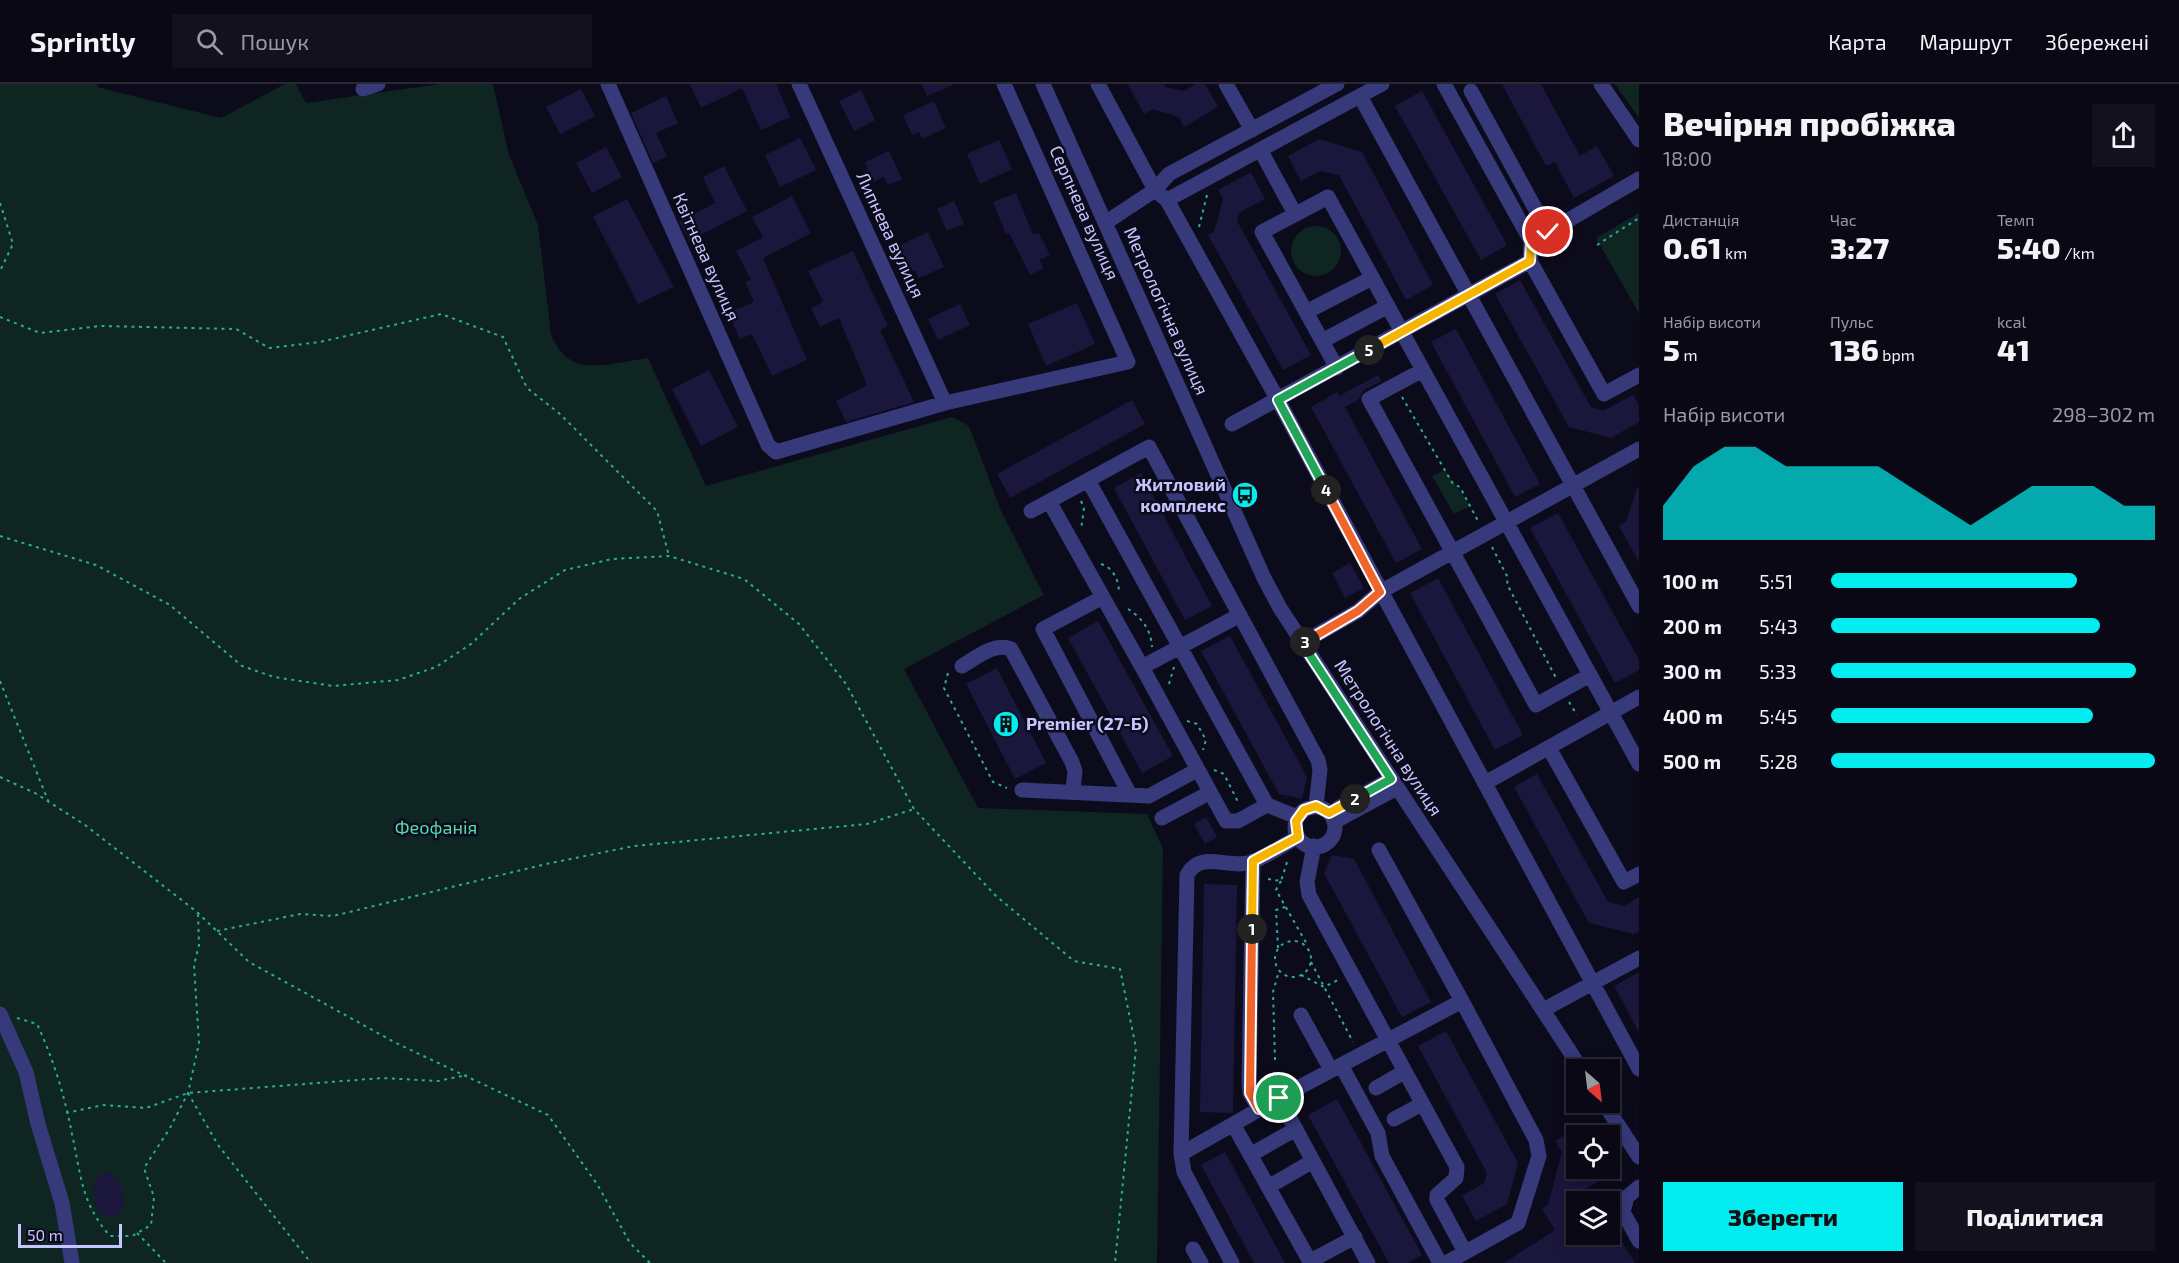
<!DOCTYPE html>
<html lang="uk">
<meta charset="utf-8">
<style>
body{margin:0;font-family:"Exo 2",sans-serif;background:#12111d;color:#f1f3f6;height:100vh;display:flex;flex-direction:column;font-size:22px;white-space:nowrap}
*{box-sizing:border-box;margin:0}
p{font-size:20px;color:#999aa0}
.icon{flex:none;width:33px;height:33px;fill:none;stroke:currentColor;stroke-width:2;stroke-linecap:round;stroke-linejoin:round}
.map{position:relative;flex:1;overflow:hidden}
.side{display:flex;flex-direction:column;background:#090814;width:540px}
.side>*{flex:none}
.needle{width:39px;rotate:152deg}
.fabs{position:absolute;left:1566px;top:975px;display:grid;gap:12px}
.fabs a{display:grid;place-items:center;width:54px;height:54px;border-radius:0px;background:#090814;box-shadow:0 3px 15px #0003,0 0 0 2px #292934;font-size:30px}
.scale{position:absolute;left:18px;bottom:15px;width:104px;box-sizing:border-box;padding-left:6px;border:3px solid #c6c5ff;border-top:0;font-size:16px;line-height:21px;white-space:nowrap;color:#c6c5ff;-webkit-text-stroke:4px #0c0b1b;paint-order:stroke}
.pin{position:absolute;display:grid;place-items:center;width:51px;height:51px;color:#fff;margin:-26px;border:3px solid #fff;border-radius:50%;box-shadow:0 2px 6px #0007}
.km{position:absolute;width:30px;height:30px;margin:-15px;border-radius:50%;background:#222;color:#fff;font-size:16px;line-height:30px;text-align:center}
.round{display:grid;place-items:center;flex:none;width:63px;height:63px;border-radius:0px;background:#12111d}
.summary{display:flex;align-items:center;justify-content:space-between;height:102px;padding:0 24px}
h1{font-size:33px;font-weight:800;line-height:45px}
.figures{display:grid;grid-template-columns:repeat(3,1fr);gap:9px;height:102px;padding:6px 24px}
.figures div{display:grid;align-content:center}
.figures b{font-size:30px;font-weight:800}
.figures small{font-size:16px;font-weight:400}
.figures p{font-size:16px}
.chart{height:168px;padding:12px 24px}
.chart p{display:flex;justify-content:space-between}
.chart svg{width:100%;height:108px;margin-top:6px;fill:#01edef;opacity:.7}
.button{display:flex;gap:12px;margin-top:auto;padding:12px 24px}
.button a{flex:1;height:69px;border-radius:0px;background:#01edef;color:#111;font-size:24px;font-weight:800;line-height:69px;text-align:center}
.button a+a{background:#12111d;color:#f1f3f6}
ul{padding:0 24px;list-style:none;font-size:20px}
li{display:grid;grid-template-columns:96px 72px 1fr;align-items:center;height:45px}
li i{height:15px;border-radius:8px;background:#01edef}
header{display:flex;align-items:center;gap:36px;box-sizing:border-box;height:84px;padding:0 30px;background:#090814;border-bottom:2px solid #292934}
header strong{font-size:28px}
nav{display:flex;gap:33px;margin-inline-start:auto;font-size:21px}
.search{width:420px;height:54px;background:#12111d;display:flex;align-items:center;gap:15px;box-sizing:border-box;padding:0 21px;border-radius:0px;color:#999aa0;font-size:22px}
main{display:flex;flex:1;min-height:0}
.map>svg:first-child{display:block}
.green{fill:#0e2522}
.building{fill:#1b173c}
.lines{fill:none;stroke-linecap:round;stroke-linejoin:round}
.path{stroke:#2cab98;stroke-width:2;stroke-dasharray:3 4.5;stroke-linecap:butt}
.minor{stroke:#36397a;stroke-width:15}
.split-1-casing{stroke:#fff;stroke-width:12}
.split-2-casing{stroke:#fff;stroke-width:12}
.split-3-casing{stroke:#fff;stroke-width:12}
.split-4-casing{stroke:#fff;stroke-width:12}
.split-5-casing{stroke:#fff;stroke-width:12}
.split-6-casing{stroke:#fff;stroke-width:12}
.split-1{stroke:#f0652b;stroke-width:8}
.split-2{stroke:#f5b400;stroke-width:8}
.split-3{stroke:#22a559;stroke-width:8}
.split-4{stroke:#f0652b;stroke-width:8}
.split-5{stroke:#22a559;stroke-width:8}
.split-6{stroke:#f5b400;stroke-width:8}
.labels{text-anchor:middle;stroke-width:5;stroke-linejoin:round;paint-order:stroke}
.street-label{font-size:18px;fill:#c6c5ff;stroke:#0c0b1b}
.poi-label{font-size:18px;font-weight:bold;fill:#c6c5ff;stroke:#0c0b1b;text-anchor:end}
.park-label{font-size:18px;fill:#53ddae;stroke:#0c0b1b}
</style>
<header>
<strong>Sprintly</strong>
<div class="search"><svg class="icon" aria-label="search" viewBox="0 0 24 24"><circle cx="10" cy="10" r="6"/><path d="M15 15l6 6"/></svg>Пошук</div>
<nav><a>Карта</a><a>Маршрут</a><a>Збережені</a></nav>
</header>
<main>
<div class="map">
<svg width="1639" height="1179" viewBox="0 0 1639 1179">
<rect width="100%" height="100%" fill="#0c0b1b"/>
<path class="green" d="M0 0H98L97 3 221 34 285 0H296L306 19 440 0H493L509 71 538 141 551 250C569 297 608 279 648 274L706 402 952 333 969 342 1001 427 1044 511 904 585 978 724 1147 730 1163 765 1157 1179H0Z
M1615 0H1639V34Z
M1639 129V229L1596 154Z
M1291 167a25 25 0 1 1 50 0a25 25 0 1 1-50 0Z
M1445 386C1453 399 1462 408 1470 422L1454 430 1432 392Z"/>
<path class="building" d="M690 0H776L790 33 761 46 742 4 701 24Z
M922 0H955L927 12Z
M1128 0H1164L1165 3 1184 7 1196 0H1205L1218 23 1184 43 1179 33 1153 25 1144 30Z
M1502 0H1541L1580 72 1597 62 1614 92 1574 114 1555 78 1546 82Z
M581 5 595 32 560 50 546 23Z
M861 6 875 36 854 47 839 17Z
M1422 7 1507 161 1481 176 1395 22Z
M666 12 678 39 656 49 667 72 653 79 631 29Z
M934 17 946 44 922 55 919 48 912 51 903 31Z
M800 54 816 86 780 103 765 71Z
M1319 55 1362 68 1433 201 1406 216 1339 91 1320 87 1301 97 1288 72Z
M999 56 1012 85 980 100 967 70Z
M606 63 622 93 592 109 576 79Z
M889 67 902 95 888 101 884 93 868 100 863 88 868 86 865 78Z
M724 82 747 127 689 157 679 137 715 119 703 93Z
M1251 88 1265 115 1240 128 1237 137 1311 271 1283 286 1208 151 1214 148 1223 115 1218 106Z
M1016 109 1033 151 1039 149 1050 171 1039 176 1044 184 1030 191 1009 149 1006 150 993 118Z
M792 112 811 149 763 174 807 276 772 292 752 250 740 255 728 229 754 218 745 198 751 196 736 167 763 153 752 133Z
M627 115 674 203 638 220 593 132Z
M954 117 964 140 947 147 937 125Z
M928 148 944 183 919 194 915 186 904 191 892 165Z
M853 167 888 242 880 246 914 318 846 338 836 317 867 301 839 234 820 243 811 224 823 218 808 187Z
M1520 196 1591 323 1603 327 1633 311 1639 322V338L1611 354 1569 343 1495 210Z
M1077 219 1095 260 1046 282 1028 240Z
M960 220 970 241 938 256 928 235Z
M1456 245 1540 400 1515 413 1431 258Z
M709 286 738 343 701 362 672 305Z
M1378 291 1381 297 1364 306 1359 315 1345 323 1422 465 1396 479 1311 323 1337 308 1339 312Z
M1132 316 1145 340 1010 414 997 390Z
M1141 389 1212 522 1185 536 1114 404Z
M1637 404 1639 405V478L1619 442 1626 438Z
M1558 429 1639 576V586L1615 599 1530 444Z
M1350 479 1364 504 1345 514 1332 489Z
M1438 494 1523 651 1495 666 1410 509Z
M1098 537 1173 672 1142 689 1068 554Z
M1230 552 1307 693 1302 715 1279 710 1201 567Z
M997 584 1046 679 1015 695 966 600Z
M1537 690 1608 818 1624 822 1639 813V847L1633 850 1589 839 1514 703Z
M1206 733 1217 753 1205 760 1194 740Z
M1332 771 1354 775 1431 918 1402 933 1324 789Z
M1204 800 1237 801 1233 1029 1200 1028Z
M1639 888V948L1614 902Z
M1446 947 1518 1079 1507 1120 1476 1137 1462 1112 1484 1099 1487 1089 1418 962Z
M1337 1015 1422 1171 1408 1179H1389L1308 1031Z
M1569 1049 1576 1060V1084H1592L1600 1096 1576 1111V1150H1617L1635 1179H1504L1555 1146 1542 1125 1548 1121 1562 1068 1555 1057Z
M1225 1068 1285 1179H1254L1201 1081Z
M102 1089H111L120 1098 124 1120 121 1129 113 1133 104 1132 97 1125 93 1099Z"/>
<g class="lines">
<path class="path" d="M0 119 13 160 0 187
M1199 143 1207 111
M1597 161 1639 134
M0 233 40 249 100 242 236 245 269 264 320 258 441 230 503 253 527 304 560 330 657 427 669 472
M1402 313 1453 400 1460 403 1478 437
M1081 417 1084 424 1081 446
M0 452 96 481 170 521 242 582 274 593 333 602 398 596 436 583 471 560 519 515 565 486 612 475 669 472 744 495 799 540 846 600 914 725 996 812 1074 877 1120 885 1136 964 1115 1179
M1492 463 1508 494 1507 500 1556 594
M1101 480C1114 484 1119 497 1119 510
M1128 525C1141 533 1151 545 1152 563
M948 589 944 604 993 698 1007 704
M0 597 49 719
M1169 600 1174 583
M1569 618 1577 631
M1187 637 1197 640 1206 656 1203 666
M1214 686 1224 690 1239 720
M0 693 35 709 85 741 197 828 249 878 396 959 548 1031 597 1100 630 1159 650 1179
M1268 795 1281 797 1288 775
M1281 797 1276 806 1308 862
M217 847 300 830 333 832 546 780 634 762 867 740 914 725
M1275 875a18 18 0 1 1 36 0a18 18 0 1 1-36 0Z
M1278 864 1276 826 1285 823
M1311 878 1353 958
M1301 891 1324 903 1338 896
M17 934 37 940C53 974 65 1013 72 1050 81 1091 81 1119 110 1152H132L151 1141 154 1113 144 1084 170 1044 188 1009 199 959 194 881 199 861 198 829
M1275 976 1273 908 1279 887
M188 1009 218 1061 311 1179
M66 1029 103 1021 146 1024 188 1009 382 994 438 997 467 991
M137 1149 166 1179"/>
<path class="minor" d="M608 0 768 361 776 368 945 319 1128 278 1004 0
M799 0 945 319
M1043 0 1264 494 1280 524 1582 986
M1098 0 1155 106 1167 116 1278 316 1639 985
M1226 0 1252 46
M1444 0 1531 157 1530 177 1604 310 1639 291
M1601 0 1639 56
M363 5 378 0
M1471 7 1548 148 1531 157
M1360 12 1639 522
M1261 67 1295 130
M1167 116 1382 0
M1105 139 1155 106 1169 90 1337 0
M1548 148 1639 95
M1306 228 1372 194
M1322 257 1388 222
M1337 284 1262 148 1328 113 1639 680
M1423 286 1369 315 1536 621 1590 591
M1232 340 1530 177
M1088 396 1267 721 1297 733
M1049 417 1142 583
M1031 427 1149 363 1318 676 1320 686 1316 722
M1103 513 1043 545 1130 711
M1240 531 1142 583 1226 737H1238L1267 721
M1302 559 1358 527 1380 508 1639 365
M962 582C976 574 994 558 1011 565L1072 678 1075 687 1073 706
M1549 664 1624 798 1639 790
M1485 699 1639 613
M1022 706 1149 712 1197 686
M1295 743a20 20 0 1 1 40 0a20 20 0 1 1-40 0Z
M1338 724 1391 695
M1162 734 1209 709
M1334 738 1397 704
M1314 762 1307 798 1309 811 1457 1083 1456 1094 1437 1111V1116L1465 1168
M1253 777 1249 999 1250 1009 1259 1025
M1543 926 1639 874
M0 930 26 988 38 1040 62 1119 72 1179
M1301 931 1331 986
M1341 981 1378 1049 1382 1072 1440 1179
M1376 1004 1404 988
M1279 1014 1181 1070 1187 791C1201 765 1229 786 1252 778 1267 772 1283 761 1298 753
M1603 1018 1639 1073
M1394 1035 1422 1020
M1233 1040 1308 1174 1314 1175 1355 1153
M1181 1070 1184 1088 1232 1179
M1250 1071 1296 1045
M1268 1103 1313 1077
M1639 1103 1627 1113 1623 1128 1639 1157
M1193 1165 1201 1179
M1368 1179 1279 1014 1462 917 1379 766
M1446 1179 1518 1139 1539 1072 1536 1056 1462 917"/>
</g>
<g class="lines">
<defs>
<path id="split-1" d="M1252 845 1250 1009 1259 1025 1279 1014"/>
<path id="split-2" d="M1252 845 1253 777 1298 753 1296 737 1304 726 1316 722 1329 729 1355 715"/>
<path id="split-3" d="M1305 558 1302 559 1391 695 1355 715"/>
<path id="split-4" d="M1305 558 1358 527 1380 508 1326 406"/>
<path id="split-5" d="M1326 406 1278 316 1369 266"/>
<path id="split-6" d="M1369 266 1530 177 1531 158 1548 148"/>
</defs>
<use href="#split-1" class="split-1-casing"/>
<use href="#split-2" class="split-2-casing"/>
<use href="#split-3" class="split-3-casing"/>
<use href="#split-4" class="split-4-casing"/>
<use href="#split-5" class="split-5-casing"/>
<use href="#split-6" class="split-6-casing"/>
<use href="#split-1" class="split-1"/>
<use href="#split-2" class="split-2"/>
<use href="#split-3" class="split-3"/>
<use href="#split-4" class="split-4"/>
<use href="#split-5" class="split-5"/>
<use href="#split-6" class="split-6"/>
</g>
<defs>
<symbol id="bus-disc" viewBox="-11 -11 22 22"><circle r="9.5" fill="#01edef" stroke="#0c0b1b"/><path d="M-5-6H5V4H4V6H2V4H-2V6H-4V4H-5ZM-3.5-4V0h7V-4ZM-3.5 1.2v1.5H-2V1.2ZM2 1.2v1.5H3.5V1.2Z" fill="#111"/></symbol>
<symbol id="building-disc" viewBox="-11 -11 22 22"><circle r="9.5" fill="#01edef" stroke="#0c0b1b"/><path d="M-4-6H4V6H1V3H-1V6H-4ZM-2.5-4.3h1.7v1.8h-1.7ZM.8-4.3h1.7v1.8H.8ZM-2.5-1h1.7V.8h-1.7ZM.8-1h1.7V.8H.8Z" fill="#111"/></symbol>
</defs>
<g fill-rule="evenodd">
<use href="#bus-disc" x="1230" y="396" width="30" height="30"/>
<use href="#building-disc" x="991" y="625" width="30" height="30"/>
</g>
<g class="labels">
<g class="street-label">
<text transform="translate(1084 129) rotate(66)" y="6">Серпнева вулиця</text>
<text transform="translate(890 151) rotate(65)" y="6">Липнева вулиця</text>
<text transform="translate(706 173) rotate(66)" y="6">Квітнева вулиця</text>
<text transform="translate(1166 227) rotate(66)" y="6">Метрологічна вулиця</text>
<text transform="translate(1388 654) rotate(57)" y="6">Метрологічна вулиця</text>
</g>
<g class="poi-label">
<text x="1226" y="407">Житловий<tspan x="1226" dy="21">комплекс</tspan></text>
<text x="1026" y="646" text-anchor="start">Premier (27-Б)</text>
</g>
<g class="park-label">
<text x="436" y="750">Феофанія</text>
</g>
</g>
</svg>
<div class="fabs">
<a><svg class="needle" viewBox="-14 -14 28 28"><path d="M0-13l5 13h-10z" fill="#e53935"/><path d="M0 13l5-13h-10z" fill="#999aa0"/></svg></a>
<a><svg class="icon" aria-label="locate" viewBox="0 0 24 24"><circle cx="12" cy="12" r="6"/><path d="M12 2v4M12 18v4M2 12h4M18 12h4"/></svg></a>
<a><svg class="icon" aria-label="layers" viewBox="0 0 24 24"><path d="M12 4l9 5-9 5-9-5zM3 14l9 5 9-5"/></svg></a>
</div>
<div class="scale">50 m</div>
<div class="pin" style="left:1279px;top:1014px;background:#1e9e55"><svg class="icon" aria-label="arrive" viewBox="0 0 24 24"><path d="M6 21V4h12l-3 4 3 4H6"/></svg></div>
<div class="pin" style="left:1548px;top:148px;background:#d93025"><svg class="icon" aria-label="check" viewBox="0 0 24 24"><path d="M5 12l5 5 9-10"/></svg></div>
<b class="km" style="left:1252px;top:845px">1</b>
<b class="km" style="left:1355px;top:715px">2</b>
<b class="km" style="left:1305px;top:558px">3</b>
<b class="km" style="left:1326px;top:406px">4</b>
<b class="km" style="left:1369px;top:266px">5</b>
</div>
<section class="side">
<div class="summary"><div><h1>Вечірня пробіжка</h1><p>18:00</p></div><a class="round"><svg class="icon" aria-label="share" viewBox="0 0 24 24"><path d="M12 15V3M7 8l5-5 5 5M5 13v7h14v-7"/></svg></a></div>
<div class="figures">
<div><p>Дистанція</p><b>0.61<small> km</small></b></div>
<div><p>Час</p><b>3:27</b></div>
<div><p>Темп</p><b>5:40<small> /km</small></b></div>
</div>
<div class="figures">
<div><p>Набір висоти</p><b>5<small> m</small></b></div>
<div><p>Пульс</p><b>136<small> bpm</small></b></div>
<div><p>kcal</p><b>41</b></div>
</div>
<div class="chart"><p><span>Набір висоти</span>298–302 m</p>
<svg viewBox="0 0 160 44" preserveAspectRatio="none"><path d="M0 44V30L10 14L20 6L30 6L40 14L50 14L60 14L70 14L80 22L90 30L100 38L110 30L120 22L130 22L140 22L150 30L160 30V44z"/></svg>
</div>
<ul>
<li><b>100 m</b>5:51<i style="width:76%"></i></li>
<li><b>200 m</b>5:43<i style="width:83%"></i></li>
<li><b>300 m</b>5:33<i style="width:94%"></i></li>
<li><b>400 m</b>5:45<i style="width:81%"></i></li>
<li><b>500 m</b>5:28<i style="width:100%"></i></li>
</ul>
<div class="button"><a>Зберегти</a><a>Поділитися</a></div>
</section>
</main>
